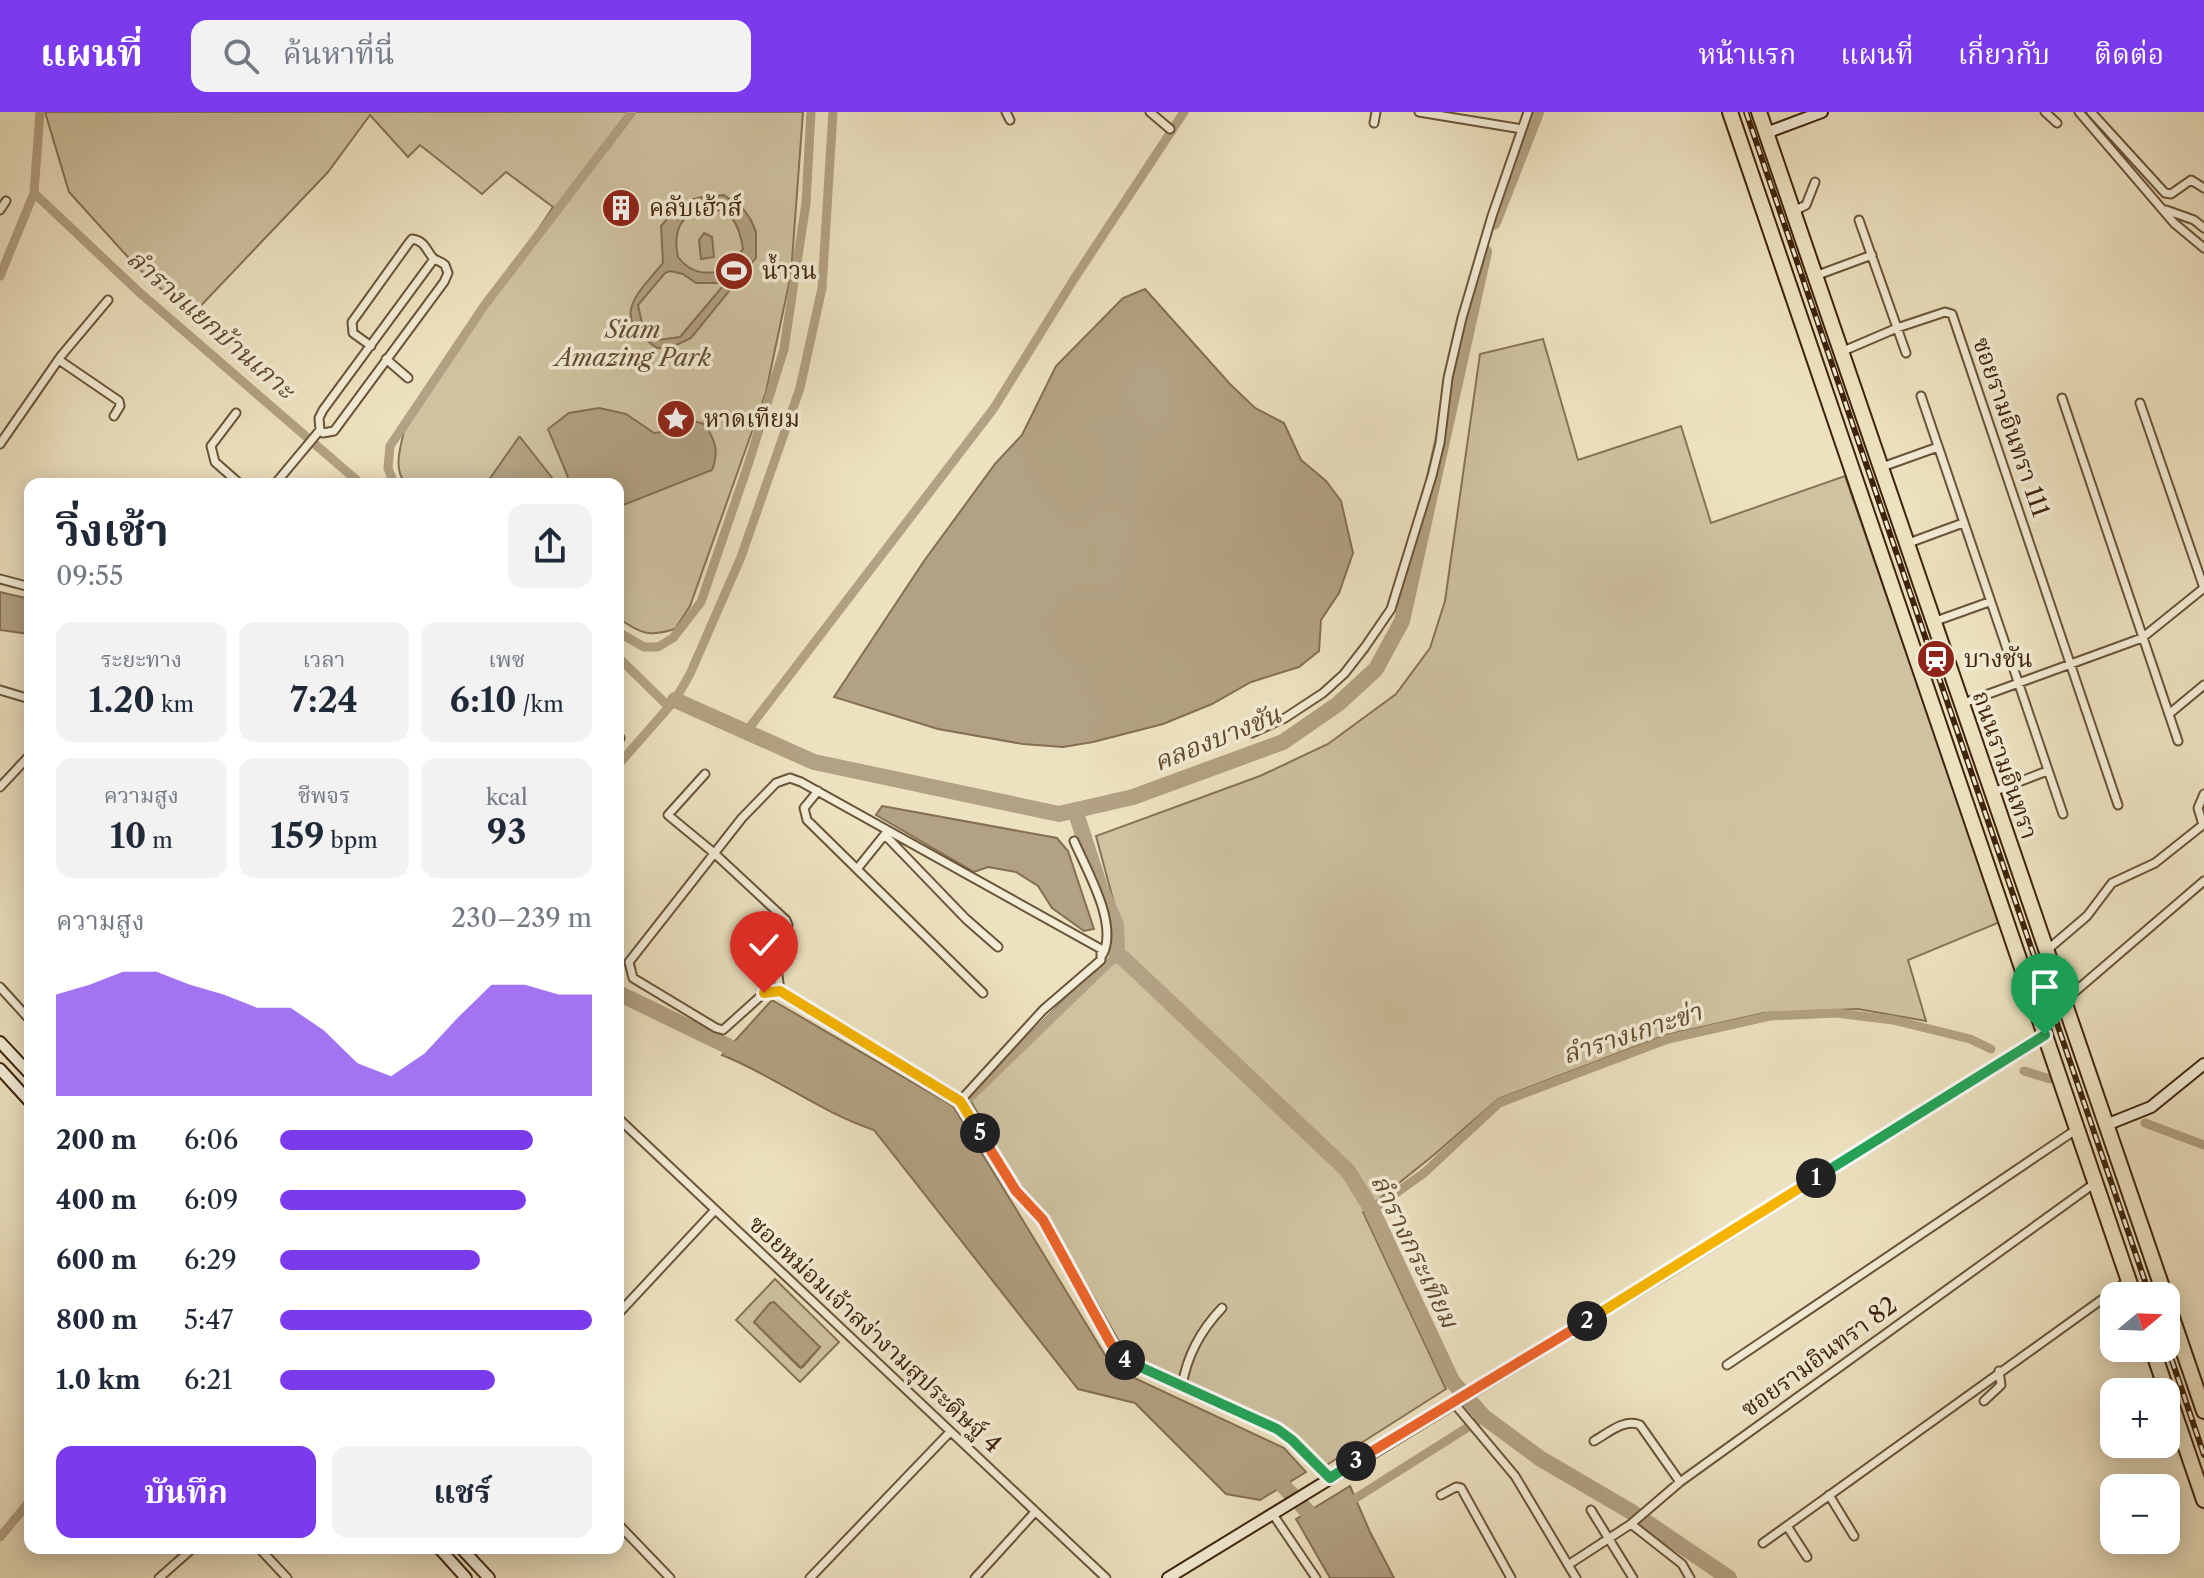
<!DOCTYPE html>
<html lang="th">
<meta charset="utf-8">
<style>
body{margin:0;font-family:"Libre Caslon Text","Noto Serif Thai",serif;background:#f2f2f3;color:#1f2937;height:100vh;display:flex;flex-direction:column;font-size:30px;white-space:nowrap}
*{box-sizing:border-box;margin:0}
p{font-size:26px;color:#747a83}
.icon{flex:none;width:44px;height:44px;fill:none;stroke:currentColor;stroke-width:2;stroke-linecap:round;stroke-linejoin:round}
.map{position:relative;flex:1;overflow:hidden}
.sheet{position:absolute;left:24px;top:366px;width:600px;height:1076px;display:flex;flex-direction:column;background:#fff;border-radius:16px;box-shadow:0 4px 20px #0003}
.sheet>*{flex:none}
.needle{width:52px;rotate:71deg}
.buttons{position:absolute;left:2100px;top:1170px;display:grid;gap:16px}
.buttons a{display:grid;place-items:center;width:80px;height:80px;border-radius:16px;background:#fff;box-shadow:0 4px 20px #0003;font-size:40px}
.pin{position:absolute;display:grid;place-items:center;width:68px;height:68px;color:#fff;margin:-82px -34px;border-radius:50% 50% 50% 0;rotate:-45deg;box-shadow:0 0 8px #0007}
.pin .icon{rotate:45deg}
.km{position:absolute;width:40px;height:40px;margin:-20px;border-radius:50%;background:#222;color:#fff;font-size:22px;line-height:40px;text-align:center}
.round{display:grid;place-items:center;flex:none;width:84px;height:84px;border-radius:16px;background:#f2f2f3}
.summary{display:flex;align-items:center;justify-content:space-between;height:136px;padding:0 32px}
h1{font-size:44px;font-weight:700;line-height:60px}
.stats{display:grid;grid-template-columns:repeat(3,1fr);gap:12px;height:136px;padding:8px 32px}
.stats div{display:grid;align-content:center;border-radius:16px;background:#f2f2f3;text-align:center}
.stats b{font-size:34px;font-weight:700}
.stats small{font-size:22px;font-weight:400}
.stats p{font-size:22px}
.chart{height:224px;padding:16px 32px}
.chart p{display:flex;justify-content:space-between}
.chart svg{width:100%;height:144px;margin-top:8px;fill:#7c3aed;opacity:.7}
.action{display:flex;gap:16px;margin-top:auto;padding:16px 32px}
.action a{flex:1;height:92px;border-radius:16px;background:#7c3aed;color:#fff;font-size:32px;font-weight:700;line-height:92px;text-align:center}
.action a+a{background:#f2f2f3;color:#1f2937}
ul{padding:0 32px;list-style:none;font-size:26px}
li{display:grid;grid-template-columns:128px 96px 1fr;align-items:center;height:60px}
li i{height:20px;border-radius:10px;background:#7c3aed}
header{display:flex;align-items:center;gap:48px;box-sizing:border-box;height:112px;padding:0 40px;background:#7c3aed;color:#fff}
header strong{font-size:38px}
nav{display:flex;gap:44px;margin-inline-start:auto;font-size:28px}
.search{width:560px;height:72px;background:#f2f2f3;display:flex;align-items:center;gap:20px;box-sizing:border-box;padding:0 28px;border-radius:16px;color:#747a83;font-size:30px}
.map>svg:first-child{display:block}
.green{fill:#cfc2a1;stroke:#877356;stroke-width:2;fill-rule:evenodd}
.water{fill:#b2a182;stroke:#846f52;stroke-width:2;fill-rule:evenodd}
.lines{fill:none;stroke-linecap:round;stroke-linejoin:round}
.canal{stroke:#b2a182;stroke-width:9}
.river{stroke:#b2a182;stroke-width:16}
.street-casing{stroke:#6a5438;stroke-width:11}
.secondary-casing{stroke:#3f240a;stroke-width:14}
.highway-casing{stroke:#3f240a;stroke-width:18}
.street{stroke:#f3ecd6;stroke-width:7}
.secondary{stroke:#f3ecd6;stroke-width:10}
.highway{stroke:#ede2c0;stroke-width:14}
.rail-casing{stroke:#3f240a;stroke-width:6}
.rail{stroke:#f3ecd6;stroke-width:3;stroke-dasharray:9;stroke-linecap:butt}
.split-1-casing{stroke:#fff;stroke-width:16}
.split-2-casing{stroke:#fff;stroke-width:16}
.split-3-casing{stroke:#fff;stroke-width:16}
.split-4-casing{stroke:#fff;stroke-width:16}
.split-5-casing{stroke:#fff;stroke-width:16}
.split-6-casing{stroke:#fff;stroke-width:16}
.split-1{stroke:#22a559;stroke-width:10}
.split-2{stroke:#f5b400;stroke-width:10}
.split-3{stroke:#f0652b;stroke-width:10}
.split-4{stroke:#22a559;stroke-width:10}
.split-5{stroke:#f0652b;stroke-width:10}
.split-6{stroke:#f5b400;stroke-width:10}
.labels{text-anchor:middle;stroke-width:7;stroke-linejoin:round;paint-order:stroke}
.poi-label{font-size:24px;fill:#3f240a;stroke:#f3ecd6;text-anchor:start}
.park-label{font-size:24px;font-style:italic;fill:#634c30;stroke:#f3ecd6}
.street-label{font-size:24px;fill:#3f240a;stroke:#f3ecd6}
.water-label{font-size:26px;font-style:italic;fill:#624a2e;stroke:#f3ecd6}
</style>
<header>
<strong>แผนที่</strong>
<div class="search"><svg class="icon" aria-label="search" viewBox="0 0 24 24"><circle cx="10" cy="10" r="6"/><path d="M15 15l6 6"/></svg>ค้นหาที่นี่</div>
<nav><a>หน้าแรก</a><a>แผนที่</a><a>เกี่ยวกับ</a><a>ติดต่อ</a></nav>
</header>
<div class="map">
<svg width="2204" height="1466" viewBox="0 0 2204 1466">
<rect width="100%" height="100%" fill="#ede2c0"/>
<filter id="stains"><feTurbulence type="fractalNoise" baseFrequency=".0025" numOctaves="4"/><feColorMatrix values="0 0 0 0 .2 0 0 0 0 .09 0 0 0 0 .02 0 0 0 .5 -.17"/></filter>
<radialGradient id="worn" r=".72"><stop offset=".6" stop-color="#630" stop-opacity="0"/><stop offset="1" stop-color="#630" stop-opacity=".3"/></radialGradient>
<path class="green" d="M45 0H803L791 162 766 280 690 494 675 517C649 525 641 522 618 506V372H406C393 358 400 337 404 319L553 95 506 60 482 82 420 33 408 45 370 3 328 60 191 204 136 154 69 80Z
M1543 227 1578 348 1681 314 1711 411 1845 364 2000 810 1908 848 1926 909 1858 897 1764 901 1666 923 1498 987 1435 1042 1363 1100 1446 1277 1325 1354 1284 1317 1127 1243 1048 1106 1020 1076 968 984 1062 890 1113 845 1121 817 1096 724 1260 664 1328 632 1396 582 1430 536 1445 489 1480 242Z
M775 1167 839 1230 800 1270 736 1208ZM754 1210 820 1235 803 1255H799Z"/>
<path class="water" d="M724 83 744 98 751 108 756 120V146L691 226 672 235 657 236C609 204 636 184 663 151L661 114C686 86 686 86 724 83ZM704 96C733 97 739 112 743 137L726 159C705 162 692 163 678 145 673 122 679 102 704 96ZM670 159 683 162 696 171H720L723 174 680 225 658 228 643 216 638 193 665 161Z
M704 121 712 125 714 145 701 147 699 128Z
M1145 177 1230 272 1255 296 1284 311 1301 348 1326 369 1341 389 1353 441 1339 481 1321 508 1319 539 1299 555 1251 570 1212 592 1163 612 1093 630 1063 635 1023 632 938 617 834 585 924 449 995 352 1022 323 1056 254 1123 186Z
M599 296 626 302 654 321C678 319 676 302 704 312 716 328 719 340 712 358L623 393 618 398V372H564L568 365 548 317 569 301Z
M519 325H520L557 372H486Z
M0 480 30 487V522L0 518Z
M882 694 1057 726 1068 739 1094 817 1084 819 1052 796 1038 774 1016 760 988 755 974 760 876 703Z
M772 888 953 994 1113 1256 1284 1336 1306 1360 1260 1388 1226 1382 1135 1291 1078 1277 874 1018C820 1000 775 964 722 943Z
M774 1190 820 1235 801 1256 754 1210 770 1191Z
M1350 1374 1370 1420 1394 1466H1330L1296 1407Z"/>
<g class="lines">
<path class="canal" d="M34 81 139 180 361 372
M0 164 34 81 40 0
M394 372 388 356 390 334 484 194 632 0
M618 520 644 535H658L673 526 701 490 749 350 784 237 806 91 811 0
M618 545 669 595
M746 620 994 296 1074 167 1184 0
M618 653 675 588 690 562 741 445 800 276 822 176 833 0
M2024 959 2050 967
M966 989 1117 843
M2145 1011 2204 1033
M1372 1098 1424 1061 1499 991 1668 927 1770 904 1836 901 1893 908 1970 927 1991 937
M1348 1391 1484 1305
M0 1425 30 1389"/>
<path class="river" d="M1493 110 1536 0
M675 588 814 650 1059 702 1133 685 1283 630 1338 592 1376 557 1402 509 1484 140
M1075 698 1100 775 1116 813 1117 843 1124 847 1348 1059 1372 1098 1452 1269 1484 1305 1541 1347 1630 1399 1729 1466
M618 881 746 943
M1270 1362 1275 1365 1323 1416"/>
<defs>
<path id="street" d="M1006 0 1010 8
M1150 0 1170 17
M1419 0 1522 17
M2045 0 2057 11
M2079 0 2174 111 2204 136
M2091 0 2165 81 2171 82 2191 68 2204 76
M1374 11 1376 0
M0 98 6 89
M2166 98 2194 108 2204 116
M1794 99 1806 93 1815 70
M1859 108 1906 241
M1815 164 1872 143
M1841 240 1897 216 1945 200 1952 202 2118 693
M386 247 408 266
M59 248 119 289 120 294 114 304
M1921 284 2063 702
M2062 286 2178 629
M236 301 211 334 215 350 240 372
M320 318 323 321 334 319 444 170 448 161 445 153C442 150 438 149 434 147 426 139 426 129 412 127L408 132 352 210 353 221 371 234
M0 332 61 244 108 188
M1882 355 1938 335
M275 372 320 318 319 306 323 298 434 147
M1906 432 1963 411
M0 467 30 475
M1933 510 1989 490
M0 578 30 587
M1961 592 2142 526 2204 476 2140 291
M2169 602 2204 573
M1252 621 1285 606 1323 581 1344 562 1365 535 1391 497 1432 364 1440 331 1448 266 1462 206 1492 104 1528 0
M618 630 620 626
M705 662 668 703 714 741 786 808 788 813 776 848 780 879
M0 675 30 643
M818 679 804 696 807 708 983 881
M1993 680 2047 659
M2203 713 2198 696 2204 682
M885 723 966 807 998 835
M1074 729C1087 759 1118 811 1103 842
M857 757 886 721
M2046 839 2087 804 2112 771 2155 751 2204 712
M0 875 30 908
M2064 889 2204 769
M960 989 1043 898 1101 848V837L801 670 790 666 776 671 742 706 629 850 633 866 716 916 723 918 764 881 780 879 960 989 1016 1079 1043 1108 1118 1242 1126 1249 1277 1317 1292 1328 1330 1366
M618 1006 1106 1466
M618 1202 715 1098
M1727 1253 2077 1017
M1182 1274C1187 1243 1200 1219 1222 1196
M1984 1289 2001 1273 1999 1259
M1453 1290 1515 1364 1576 1466
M1594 1329C1608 1321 1625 1306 1640 1313L1680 1370
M1441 1383 1456 1375 1461 1376 1511 1466
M1829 1383 1854 1424
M1591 1398 1633 1466
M1272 1401 1316 1466
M618 1412 670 1466
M1631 1412 1682 1452 1690 1466
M1787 1414 1807 1445
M1763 1431 2129 1168
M259 1436 287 1466
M1568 1453 1631 1412 1680 1370 2095 1071
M159 1466 193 1436
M810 1466 950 1320
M975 1466 1035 1400"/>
<path id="secondary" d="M1766 21 1822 0
M0 930 30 962
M0 957 30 990
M2106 1013 2151 995 2204 952
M439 1436 466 1466
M461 1436 489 1466
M1168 1466 1666 1161 2045 923"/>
<path id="highway" d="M1730 0 2134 1184
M1759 0 2165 1184
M2166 1188 2204 1299
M2152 1236 2204 1388"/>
</defs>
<use href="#street" class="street-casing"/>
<use href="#secondary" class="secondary-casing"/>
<use href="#highway" class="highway-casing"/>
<use href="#street" class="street"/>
<use href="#secondary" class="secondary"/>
<use href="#highway" class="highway"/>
<defs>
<path id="rail" d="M1746 0 2150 1184
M2166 1231 2204 1343"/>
</defs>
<use href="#rail" class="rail-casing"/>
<use href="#rail" class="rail"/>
</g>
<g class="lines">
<defs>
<path id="split-1" d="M1816 1066 2045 923"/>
<path id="split-2" d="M1587 1209 1816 1066"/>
<path id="split-3" d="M1356 1349 1587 1209"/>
<path id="split-4" d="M1125 1248 1277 1317 1292 1328 1330 1366 1356 1349"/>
<path id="split-5" d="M980 1021 1016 1079 1043 1108 1111 1232 1125 1248"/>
<path id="split-6" d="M764 881 780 879 960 989 980 1021"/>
</defs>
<use href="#split-1" class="split-1-casing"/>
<use href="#split-2" class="split-2-casing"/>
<use href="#split-3" class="split-3-casing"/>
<use href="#split-4" class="split-4-casing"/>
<use href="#split-5" class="split-5-casing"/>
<use href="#split-6" class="split-6-casing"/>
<use href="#split-1" class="split-1"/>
<use href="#split-2" class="split-2"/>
<use href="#split-3" class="split-3"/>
<use href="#split-4" class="split-4"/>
<use href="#split-5" class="split-5"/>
<use href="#split-6" class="split-6"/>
</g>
<defs>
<symbol id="building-disc" viewBox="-11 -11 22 22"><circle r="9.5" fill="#8f2418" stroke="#f3ecd6"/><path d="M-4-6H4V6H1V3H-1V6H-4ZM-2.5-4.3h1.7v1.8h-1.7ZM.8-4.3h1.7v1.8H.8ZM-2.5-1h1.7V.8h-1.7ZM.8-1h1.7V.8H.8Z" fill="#fff"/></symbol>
<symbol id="stadium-disc" viewBox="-11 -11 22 22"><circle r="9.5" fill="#8f2418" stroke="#f3ecd6"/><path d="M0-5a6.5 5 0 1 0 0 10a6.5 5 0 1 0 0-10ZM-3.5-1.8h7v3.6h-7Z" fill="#fff"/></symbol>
<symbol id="sight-disc" viewBox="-11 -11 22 22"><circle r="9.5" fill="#8f2418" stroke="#f3ecd6"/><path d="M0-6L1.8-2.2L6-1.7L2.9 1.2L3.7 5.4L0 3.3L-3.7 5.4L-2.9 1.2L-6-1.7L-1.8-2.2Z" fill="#fff"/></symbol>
<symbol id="station-disc" viewBox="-11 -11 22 22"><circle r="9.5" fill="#8f2418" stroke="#f3ecd6"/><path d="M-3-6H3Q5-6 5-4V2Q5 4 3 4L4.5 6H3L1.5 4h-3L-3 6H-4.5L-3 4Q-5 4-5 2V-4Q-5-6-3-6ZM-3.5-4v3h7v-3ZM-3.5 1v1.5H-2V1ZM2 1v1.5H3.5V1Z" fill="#fff"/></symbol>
</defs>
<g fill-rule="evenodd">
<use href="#building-disc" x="599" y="74" width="44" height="44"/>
<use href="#stadium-disc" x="712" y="137" width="44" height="44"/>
<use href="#sight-disc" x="654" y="285" width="44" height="44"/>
<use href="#station-disc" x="1914" y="525" width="44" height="44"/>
</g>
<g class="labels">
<g class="poi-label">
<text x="649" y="104">คลับเฮ้าส์</text>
<text x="762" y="167">น้ำวน</text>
<text x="704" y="315">หาดเทียม</text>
<text x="1964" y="555">บางชัน</text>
</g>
<g class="park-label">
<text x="633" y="226">Siam<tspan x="633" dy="28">Amazing Park</tspan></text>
</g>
<g class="street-label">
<text transform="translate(2011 315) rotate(71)" y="8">ซอยรามอินทรา 111</text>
<text transform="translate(2005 653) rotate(71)" y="8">ถนนรามอินทรา</text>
<text transform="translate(875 1222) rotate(43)" y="8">ซอยหม่อมเจ้าสง่างามสุประดิษฐ์ 4</text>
<text transform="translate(1819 1245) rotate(-36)" y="8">ซอยรามอินทรา 82</text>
</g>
<g class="water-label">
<text transform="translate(211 212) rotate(41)" y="9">ลำรางแยกบ้านเกาะ</text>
<text transform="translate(1217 626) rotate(-22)" y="9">คลองบางชัน</text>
<text transform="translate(1632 921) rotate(-18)" y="9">ลำรางเกาะข่า</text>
<text transform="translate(1415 1139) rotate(64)" y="9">ลำรางกระเทียม</text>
</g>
</g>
<rect width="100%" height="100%" filter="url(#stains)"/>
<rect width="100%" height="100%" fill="url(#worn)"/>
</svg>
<div class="buttons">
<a><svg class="needle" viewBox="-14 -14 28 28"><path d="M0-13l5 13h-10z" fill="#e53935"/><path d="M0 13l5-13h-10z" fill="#747a83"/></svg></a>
<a>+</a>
<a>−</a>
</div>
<div class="pin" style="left:2045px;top:923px;background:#1e9e55"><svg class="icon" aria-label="arrive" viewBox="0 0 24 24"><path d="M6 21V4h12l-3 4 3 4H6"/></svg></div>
<div class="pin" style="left:764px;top:881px;background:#d93025"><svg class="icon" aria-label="check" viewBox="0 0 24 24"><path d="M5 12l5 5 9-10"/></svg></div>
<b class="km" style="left:1816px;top:1066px">1</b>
<b class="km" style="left:1587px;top:1209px">2</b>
<b class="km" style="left:1356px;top:1349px">3</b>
<b class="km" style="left:1125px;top:1248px">4</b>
<b class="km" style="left:980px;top:1021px">5</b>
<section class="sheet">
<div class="summary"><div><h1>วิ่งเช้า</h1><p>09:55</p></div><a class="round"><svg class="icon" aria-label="share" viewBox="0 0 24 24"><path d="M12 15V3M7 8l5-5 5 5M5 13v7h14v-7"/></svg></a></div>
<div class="stats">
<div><p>ระยะทาง</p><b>1.20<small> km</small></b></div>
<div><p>เวลา</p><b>7:24</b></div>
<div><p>เพซ</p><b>6:10<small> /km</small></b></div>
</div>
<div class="stats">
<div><p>ความสูง</p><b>10<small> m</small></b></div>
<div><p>ชีพจร</p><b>159<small> bpm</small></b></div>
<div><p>kcal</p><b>93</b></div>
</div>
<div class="chart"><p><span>ความสูง</span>230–239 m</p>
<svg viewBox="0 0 160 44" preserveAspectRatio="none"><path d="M0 44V13L10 10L20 6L30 6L40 10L50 13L60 17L70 17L80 24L90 34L100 38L110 31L120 20L130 10L140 10L150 13L160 13V44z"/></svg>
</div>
<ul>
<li><b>200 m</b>6:06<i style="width:81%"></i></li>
<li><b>400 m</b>6:09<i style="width:79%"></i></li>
<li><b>600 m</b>6:29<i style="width:64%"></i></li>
<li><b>800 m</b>5:47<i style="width:100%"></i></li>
<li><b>1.0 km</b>6:21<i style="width:69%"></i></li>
</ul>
<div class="action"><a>บันทึก</a><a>แชร์</a></div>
</section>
</div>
